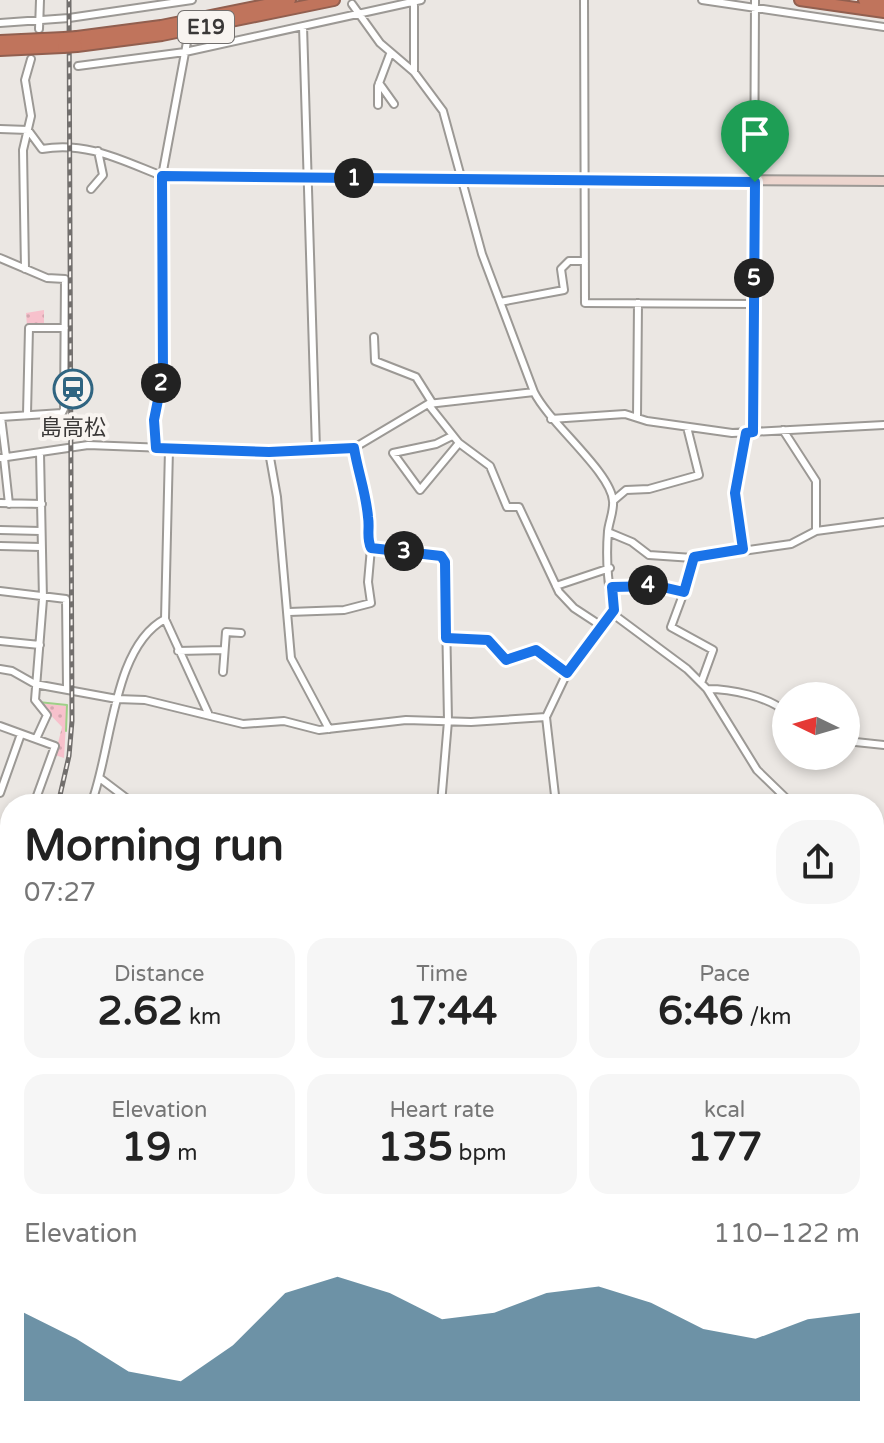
<!DOCTYPE html>
<meta charset="utf-8">
<style>
body{margin:0;font-family:"Varela Round","Noto Sans JP",sans-serif;background:#f6f6f6;color:#222;height:100vh;display:flex;flex-direction:column;font-size:30px;white-space:nowrap}
*{box-sizing:border-box;margin:0}
p{font-size:26px;color:#767676}
.icon{flex:none;width:44px;height:44px;fill:none;stroke:currentColor;stroke-width:2;stroke-linecap:round;stroke-linejoin:round}
.map{position:relative;flex:1;overflow:hidden}
.panel{position:absolute;left:0px;top:794px;width:884px;height:650px;display:flex;flex-direction:column;background:#fff;border-radius:32px 32px 0 0;box-shadow:0 4px 12px #0003}
.panel>*{flex:none}
.needle{width:52px;rotate:275deg}
.controls{position:absolute;left:772px;top:682px;display:grid;gap:16px}
.controls a{display:grid;place-items:center;width:88px;height:88px;border-radius:50%;background:#fff;box-shadow:0 4px 12px #0003;font-size:40px}
.pin{position:absolute;display:grid;place-items:center;width:68px;height:68px;color:#fff;margin:-82px -34px;border-radius:50% 50% 50% 0;rotate:-45deg;box-shadow:0 0 8px #0007}
.pin .icon{rotate:45deg}
.km{position:absolute;width:40px;height:40px;margin:-20px;border-radius:50%;background:#222;color:#fff;font-size:22px;line-height:40px;text-align:center}
.round{display:grid;place-items:center;flex:none;width:84px;height:84px;border-radius:32px;background:#f6f6f6}
.headline{display:flex;align-items:center;justify-content:space-between;height:136px;padding:0 24px}
h1{font-size:44px;font-weight:800;line-height:60px}
.metrics{display:grid;grid-template-columns:repeat(3,1fr);gap:12px;height:136px;padding:8px 24px}
.metrics div{display:grid;align-content:center;border-radius:20px;background:#f6f6f6;text-align:center}
.metrics b{font-size:40px;font-weight:800}
.metrics small{font-size:22px;font-weight:400}
.metrics p{font-size:22px}
.chart{height:224px;padding:16px 24px}
.chart p{display:flex;justify-content:space-between}
.chart svg{width:100%;height:144px;margin-top:8px;fill:#306581;opacity:.7}
.map>svg:first-child{display:block}
.green{fill:url(#green-dots)}
.water{fill:url(#water-waves)}
.lines{fill:none;stroke-linecap:round;stroke-linejoin:round}
.stream{stroke:#9ecf87;stroke-width:2}
.street-casing{stroke:#9c9995;stroke-width:10}
.secondary-casing{stroke:#9c9995;stroke-width:12}
.highway-casing{stroke:#915f4f;stroke-width:14}
.street{stroke:#fff;stroke-width:6}
.secondary{stroke:#ecd5ce;stroke-width:8}
.highway{stroke:#c0745c;stroke-width:10}
.rail-casing{stroke:#726f6d;stroke-width:5}
.rail{stroke:#f8f4f0;stroke-width:2;stroke-dasharray:6;stroke-linecap:butt}
.highway-bridge-casing{stroke:#915f4f;stroke-width:14;stroke-linecap:butt}
.highway-bridge{stroke:#c0745c;stroke-width:10}
.route-casing{stroke:#fff;stroke-width:16}
.route{stroke:#1a73e8;stroke-width:10}
.labels{text-anchor:middle;stroke-width:8;stroke-linejoin:round;paint-order:stroke}
.shield{fill:#f8f4f0;stroke:#73706e;stroke-width:2}
.shield-label{font-size:20px;font-weight:bold;fill:#3a3837}
.poi-label{font-size:22px;fill:#3a3837;stroke:#f8f4f0}
</style>
<div class="map">
<svg width="884" height="1443" viewBox="0 0 884 1443">
<defs>
<pattern id="green-dots" width="8" height="8" patternUnits="userSpaceOnUse" patternTransform="scale(2)"><rect width="8" height="8" fill="#f7c1cc"/><path d="M2 2h.1M6 6h.1" fill="none" stroke="#d4a7b0" stroke-width="1.8" stroke-linecap="round"/></pattern>
<pattern id="water-waves" width="16" height="10" patternUnits="userSpaceOnUse" patternTransform="scale(2)"><rect width="16" height="10" fill="#9ecf87"/><path d="M0 5q4-4 8 0t8 0" fill="none" stroke="#82a96f"/></pattern>
</defs>
<rect width="100%" height="100%" fill="#ebe7e3"/>
<path class="green" d="M44 310V326H27L26 313Z
M39 703 67 706 64 758 55 755 62 727Z"/>
<path class="water" d="M0 1252 10 1261V1434H193L202 1443H0Z"/>
<g class="lines">
<path class="stream" d="M22 677 21 680 30 685
M38 702 67 705 66 731"/>
<defs>
<path id="street" d="M584 0 585 303 754 304
M702 0 884 27
M352 4 380 43 414 72 443 111 482 254 534 392C550 424 611 472 613 501 614 511 609 522 608 531 606 555 607 596 617 617L687 669 707 689 757 770 792 804
M0 23 69 18 192 0
M303 26 316 449
M39 29 40 0
M78 66 185 52 421 0
M414 72V0
M379 83 394 104
M378 105V86L390 54
M0 129 28 130 42 149C86 141 121 160 162 176
M91 189 103 175 98 151
M0 258 47 278 65 279 64 409 62 413 1 417 6 457
M25 269 23 150 31 116 25 80 31 59
M500 302 564 290 561 269 569 261H585
M374 337 375 361 416 377 433 404
M428 404 459 443 490 466 507 507H519L559 592 574 608 603 627
M27 414 29 328H65
M637 417 638 303
M551 419 625 414 647 421 732 433 884 425
M783 430 816 481V531
M753 432 755 0
M452 436 436 444 393 453 420 490 459 443
M156 448 154 420 163 375 162 176 187 42
M354 448C356 464 361 477 365 492 369 510 363 532 371 548L441 556 445 562 448 721 441 804
M169 449 165 619 208 713
M269 452 277 497 291 658 329 729
M0 458 88 445 269 452 354 448 428 404 534 392
M4 458 9 504
M613 501 626 490 649 489 699 475 687 427
M0 503 42 504
M0 530 40 531
M608 532 632 542 649 555 693 558 791 544 816 531 884 522
M0 546 41 547
M743 549 735 493 746 433
M556 586 610 568
M612 587 658 586 684 592 671 627 713 650 701 683
M0 591 66 599 67 688
M684 592 694 557
M289 612 344 610 371 603 368 582 371 548
M446 638 488 640 506 660 536 650 567 673
M0 641 40 645
M178 651 224 650
M0 669 12 671 35 684 117 699 145 700 243 724 284 721 319 730 406 720 471 722 546 717
M223 672 226 632 241 633
M707 689C731 689 767 696 786 712
M0 726 55 746 34 804
M36 739 47 715 35 700 43 599 40 453
M846 741 884 745
M101 779 134 804
M0 793 21 734
M91 804C112 751 112 647 165 619
M556 804 546 717 567 673 614 610
M0 846 10 850
M0 890 7 894 10 889
M874 908 884 907
M0 918 10 925
M0 968 10 953
M874 1015 884 1022
M0 1138 10 1144
M726 1434 737 1443
M428 1443 435 1434"/>
<path id="secondary" d="M162 176 884 181
M0 1210 10 1218
M874 1228 884 1215
M276 1434 289 1443
M711 1443 718 1434"/>
<path id="highway" d="M800 0 884 12
M864 0 884 2
M77 37 161 26 290 0
M0 41 64 38
M77 46 162 35 334 0
M0 50 63 47"/>
</defs>
<use href="#street" class="street-casing"/>
<use href="#secondary" class="secondary-casing"/>
<use href="#highway" class="highway-casing"/>
<use href="#street" class="street"/>
<use href="#secondary" class="secondary"/>
<use href="#highway" class="highway"/>
<defs>
<path id="rail" d="M58 804 69 756 72 721 69 0
M0 915 10 901"/>
</defs>
<use href="#rail" class="rail-casing"/>
<use href="#rail" class="rail"/>
<defs>
<path id="highway-bridge" d="M64 38 77 37
M63 47 77 46"/>
</defs>
<use href="#highway-bridge" class="highway-bridge-casing"/>
<use href="#highway-bridge" class="highway-bridge"/>
</g>
<g class="lines">
<defs>
<path id="route" d="M162 176 755 182 753 432 746 433 735 493 743 549 694 557 684 592 658 586 612 587 614 610 567 673 536 650 506 660 488 640 446 638 445 562 441 556 371 548C366 537 370 529 368 517 366 493 358 472 354 448L269 452 156 448 154 420 163 375Z"/>
</defs>
<use href="#route" class="route-casing"/>
<use href="#route" class="route"/>
</g>
<defs>
<symbol id="station-ring" viewBox="-11 -11 22 22"><circle r="9.5" fill="#f8f4f0" stroke="#306581" stroke-width="1.5"/><path d="M-3-6H3Q5-6 5-4V2Q5 4 3 4L4.5 6H3L1.5 4h-3L-3 6H-4.5L-3 4Q-5 4-5 2V-4Q-5-6-3-6ZM-3.5-4v3h7v-3ZM-3.5 1v1.5H-2V1ZM2 1v1.5H3.5V1Z" fill="#306581"/></symbol>
</defs>
<g fill-rule="evenodd">
<use href="#station-ring" x="51" y="367" width="44" height="44"/>
</g>
<g class="labels">
<rect class="shield" x="178" y="11" width="56" height="32" rx="6"/>
<g class="shield-label">
<text x="206" y="34">E19</text>
</g>
<g class="poi-label">
<text x="73" y="435">島高松</text>
</g>
</g>
</svg>
<div class="controls">
<a><svg class="needle" viewBox="-14 -14 28 28"><path d="M0-13l5 13h-10z" fill="#e53935"/><path d="M0 13l5-13h-10z" fill="#767676"/></svg></a>
</div>
<div class="pin" style="left:755px;top:182px;background:#1e9e55"><svg class="icon" aria-label="arrive" viewBox="0 0 24 24"><path d="M6 21V4h12l-3 4 3 4H6"/></svg></div>
<b class="km" style="left:354px;top:178px">1</b>
<b class="km" style="left:161px;top:383px">2</b>
<b class="km" style="left:404px;top:551px">3</b>
<b class="km" style="left:648px;top:585px">4</b>
<b class="km" style="left:754px;top:278px">5</b>
<section class="panel">
<div class="headline"><div><h1>Morning run</h1><p>07:27</p></div><a class="round"><svg class="icon" aria-label="share" viewBox="0 0 24 24"><path d="M12 15V3M7 8l5-5 5 5M5 13v7h14v-7"/></svg></a></div>
<div class="metrics">
<div><p>Distance</p><b>2.62<small> km</small></b></div>
<div><p>Time</p><b>17:44</b></div>
<div><p>Pace</p><b>6:46<small> /km</small></b></div>
</div>
<div class="metrics">
<div><p>Elevation</p><b>19<small> m</small></b></div>
<div><p>Heart rate</p><b>135<small> bpm</small></b></div>
<div><p>kcal</p><b>177</b></div>
</div>
<div class="chart"><p><span>Elevation</span>110–122 m</p>
<svg viewBox="0 0 160 44" preserveAspectRatio="none"><path d="M0 44V17L10 25L20 35L30 38L40 27L50 11L60 6L70 11L80 19L90 17L100 11L110 9L120 14L130 22L140 25L150 19L160 17V44z"/></svg>
</div>
</section>
</div>
